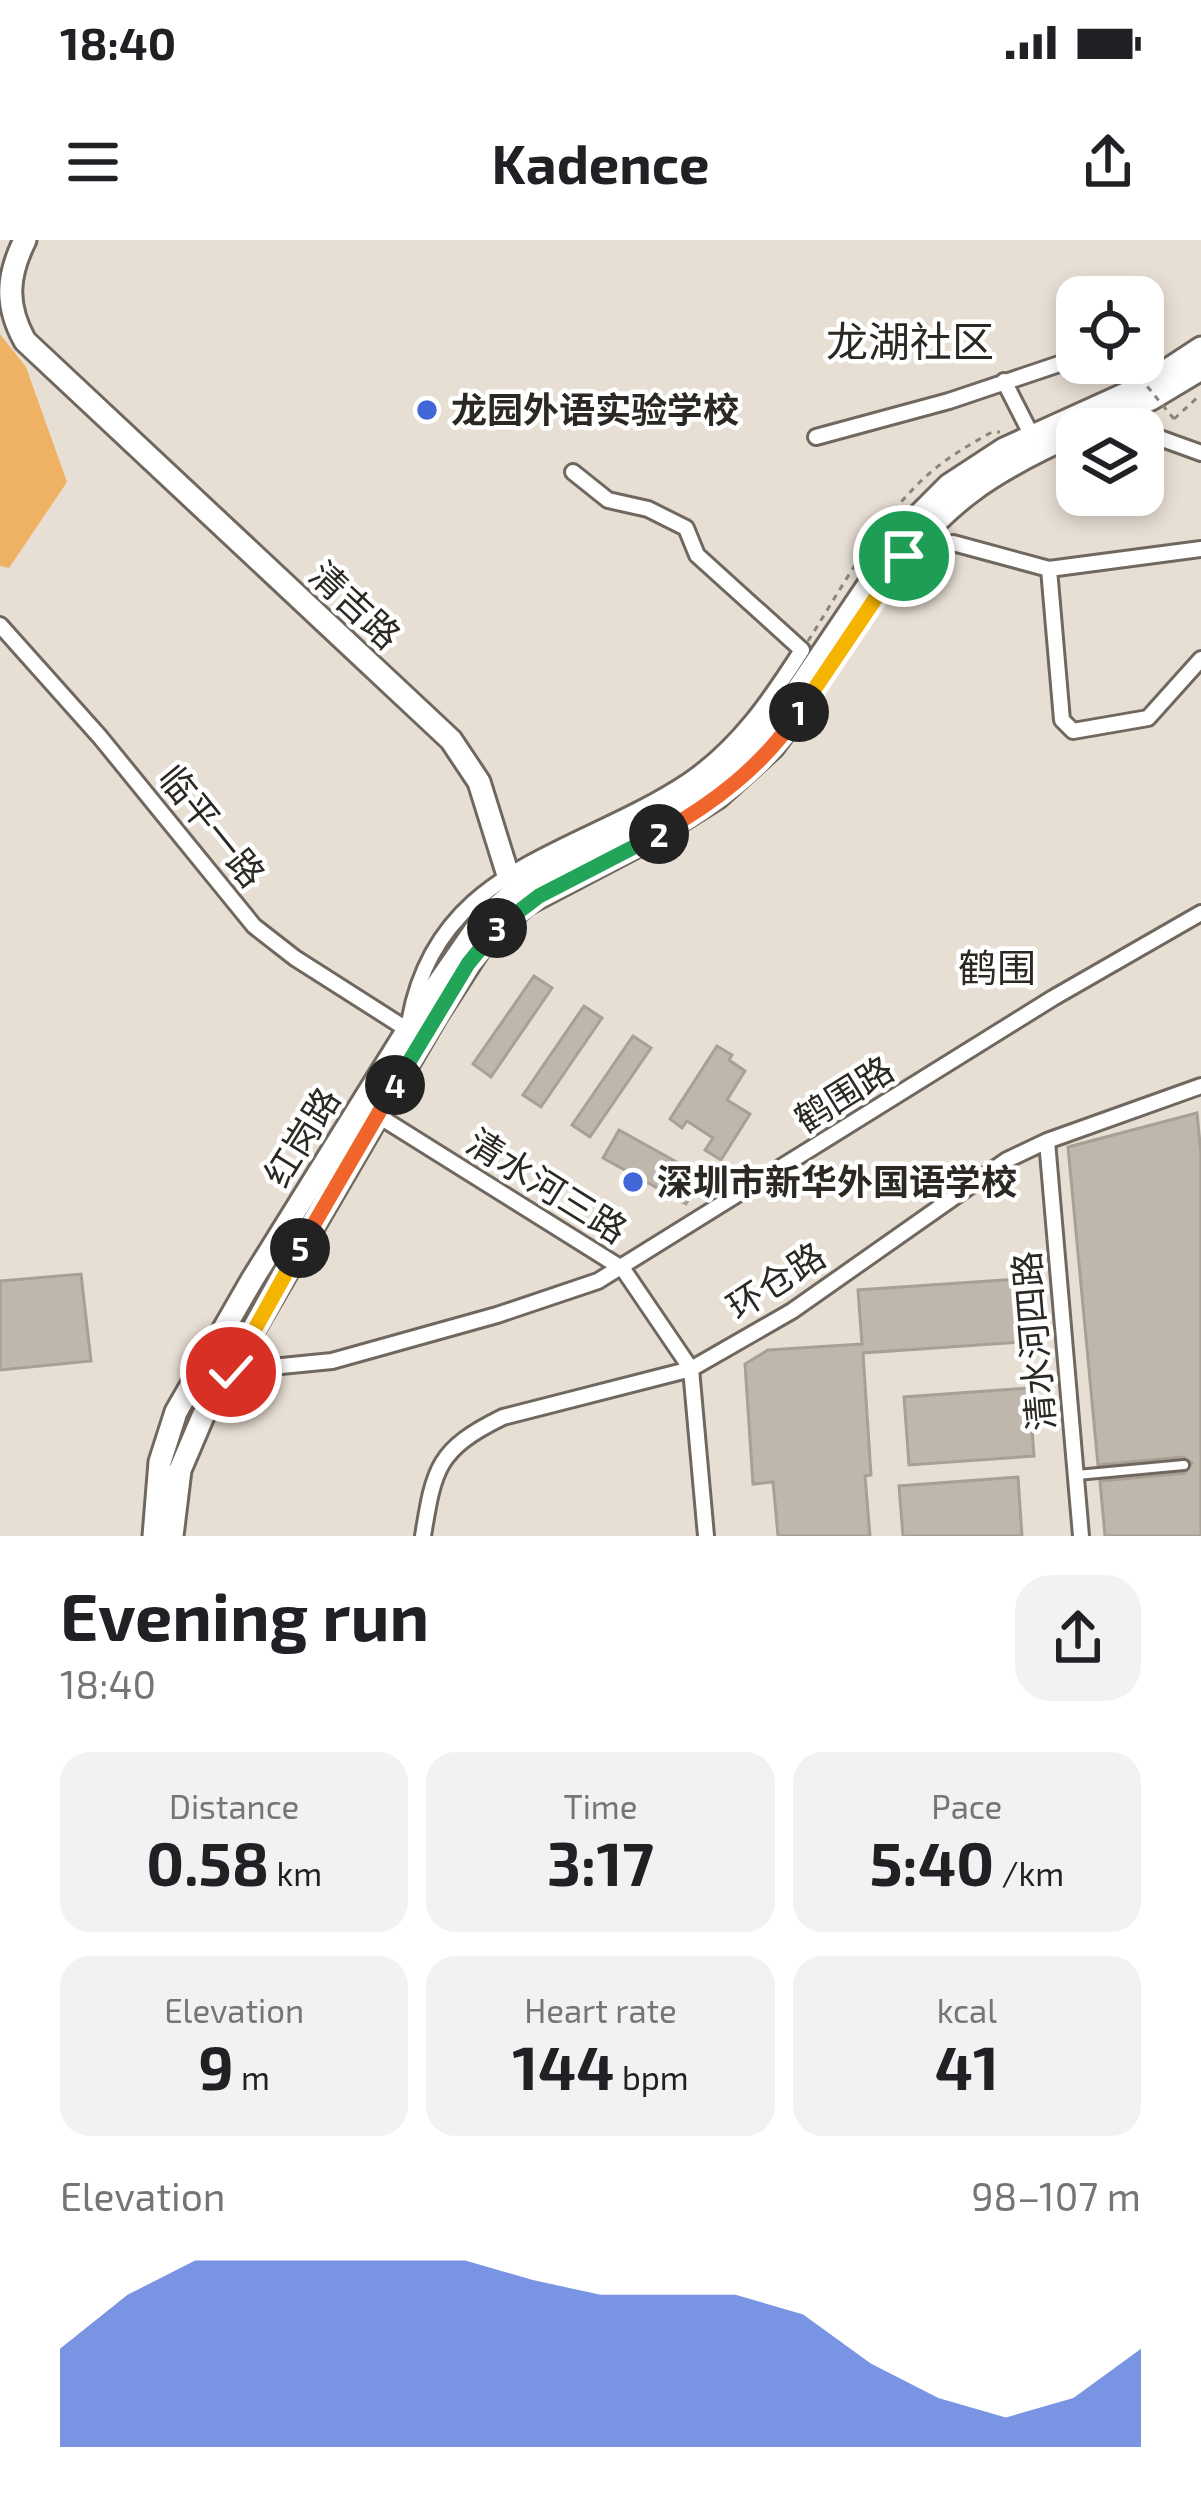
<!DOCTYPE html>
<meta charset="utf-8">
<style>
body{margin:0;font-family:"Exo 2","Noto Sans SC",sans-serif;background:#f2f2f2;color:#202124;height:100vh;display:flex;flex-direction:column;font-size:45px;white-space:nowrap}
*{box-sizing:border-box;margin:0}
p{font-size:39px;color:#757577}
.icon{flex:none;width:66px;height:66px;fill:none;stroke:currentColor;stroke-width:2;stroke-linecap:round;stroke-linejoin:round}
.map{position:relative;height:1296px;overflow:hidden}
.panel{display:flex;flex-direction:column;background:#fff;flex:1}
.panel>*{flex:none}
.controls{position:absolute;left:1056px;top:36px;display:grid;gap:24px}
.controls a{display:grid;place-items:center;width:108px;height:108px;border-radius:24px;background:#fff;box-shadow:0 6px 18px #0003;font-size:60px}
.pin{position:absolute;display:grid;place-items:center;width:102px;height:102px;color:#fff;margin:-51px;border:6px solid #fff;border-radius:50%;box-shadow:0 3px 12px #0007}
.km{position:absolute;width:60px;height:60px;margin:-30px;border-radius:50%;background:#222;color:#fff;font-size:33px;line-height:60px;text-align:center}
.round{display:grid;place-items:center;flex:none;width:126px;height:126px;border-radius:36px;background:#f2f2f2}
.headline{display:flex;align-items:center;justify-content:space-between;height:204px;padding:0 60px}
h1{font-size:66px;font-weight:700;line-height:90px}
.figures{display:grid;grid-template-columns:repeat(3,1fr);gap:18px;height:204px;padding:12px 60px}
.figures div{display:grid;align-content:center;border-radius:30px;background:#f2f2f2;text-align:center}
.figures b{font-size:60px;font-weight:700}
.figures small{font-size:33px;font-weight:400}
.figures p{font-size:33px}
.chart{height:336px;padding:24px 60px}
.chart p{display:flex;justify-content:space-between}
.chart svg{width:100%;height:216px;margin-top:12px;fill:#4267d9;opacity:.7}
.status{display:flex;justify-content:space-between;align-items:center;height:84px;padding:0 60px;background:#fff;direction:ltr}
.status svg{height:33px;fill:currentColor}
header{display:flex;justify-content:space-between;align-items:center;height:156px;padding:0 60px;background:#fff;font-size:54px;font-weight:700}
.map>svg:first-child{display:block}
.green{fill:#efb264}
.building{fill:#bfb6ac;stroke:#a89f95;stroke-width:3}
.lines{fill:none;stroke-linecap:round;stroke-linejoin:round}
.lane-casing{stroke:#70685f;stroke-width:14}
.street-casing{stroke:#70685f;stroke-width:20}
.secondary-casing{stroke:#70685f;stroke-width:27}
.path{stroke:#8a847c;stroke-width:3;stroke-dasharray:6 6;stroke-linecap:butt}
.lane{stroke:#fff;stroke-width:8}
.street{stroke:#fff;stroke-width:14}
.secondary{stroke:#fff;stroke-width:21}
.path-bridge{stroke:#8a847c;stroke-width:3;stroke-dasharray:6 6;stroke-linecap:butt}
.split-1-casing{stroke:#fff;stroke-width:24}
.split-2-casing{stroke:#fff;stroke-width:24}
.split-3-casing{stroke:#fff;stroke-width:24}
.split-4-casing{stroke:#fff;stroke-width:24}
.split-5-casing{stroke:#fff;stroke-width:24}
.split-6-casing{stroke:#fff;stroke-width:24}
.split-1{stroke:#f5b400;stroke-width:15}
.split-2{stroke:#f0652b;stroke-width:15}
.split-3{stroke:#22a559;stroke-width:15}
.split-4{stroke:#22a559;stroke-width:15}
.split-5{stroke:#f0652b;stroke-width:15}
.split-6{stroke:#f5b400;stroke-width:15}
.poi-dot{fill:#4267d9;stroke:#fff;stroke-width:4.5}
.labels{text-anchor:middle;stroke-width:9;stroke-linejoin:round;paint-order:stroke}
.poi-label{font-size:36px;font-weight:bold;fill:#2c2925;stroke:#fff;text-anchor:start}
.street-label{font-size:36px;fill:#2c2925;stroke:#fff}
.neighbourhood-label{font-size:39px;fill:#2c2925;stroke:#fff}
.quarter-label{font-size:42px;fill:#2c2925;stroke:#fff}
</style>
<div class="status"><b>18:40</b><svg viewBox="0 0 49 12"><path d="M0 12V9h3v3zM5 12V6h3v6zM10 12V3h3v9zM15 12V0h3v12zM26 1h20v11H26zM47 4h2v5h-2z"/></svg></div>
<header><svg class="icon" aria-label="menu" viewBox="0 0 24 24"><path d="M4 6h16M4 12h16M4 18h16"/></svg>Kadence<svg class="icon" aria-label="share" viewBox="0 0 24 24"><path d="M12 15V3M7 8l5-5 5 5M5 13v7h14v-7"/></svg></header>
<div class="map">
<svg width="1201" height="1296" viewBox="0 0 1201 1296">
<rect width="100%" height="100%" fill="#e8dfd4"/>
<path class="green" d="M0 94 26 127 67 242 9 328 0 326Z"/>
<path class="building" d="M534 736 552 748 491 837 473 824Z
M584 766 602 778 541 867 523 855Z
M633 796 651 808 590 897 572 885Z
M717 806 732 815 729 820 745 831 727 860 750 874 721 920 705 910 713 898 687 881 682 888 670 879Z
M1197 873 1201 914V1296H1105L1100 1241 1185 1233 1192 1223 1183 1217 1098 1225 1068 907Z
M619 890 702 936 686 964 603 918Z
M81 1034 91 1121 0 1130V1041Z
M1018 1039 1022 1102 863 1113 871 1235 865 1236 870 1296H778L773 1242 753 1244 745 1124 768 1110 862 1104 858 1050Z
M1029 1148 1034 1216 909 1225 904 1157Z
M1018 1237 1022 1296H903L899 1246Z"/>
<g class="lines">
<defs>
<path id="lane" d="M1077 1235 1184 1225"/>
<path id="street" d="M1143 105 1149 103
M1004 141 1031 194
M1143 192 1201 213
M816 197 949 161 1077 118
M953 303 1049 329 1201 309
M1049 329 1062 480 1073 491 1148 478 1201 419
M0 385 100 497 254 686 295 718 408 790C431 627 575 616 688 541 738 507 770 460 802 410L697 315 686 288 648 269 608 260 573 232
M377 875 623 1029 691 1129 706 1296
M1047 901 1081 1296
M231 1131 332 1121 497 1075 598 1041 1053 758 1201 673
M423 1296C434 1227 438 1209 503 1177L691 1129 792 1071 1007 920 1047 901 1201 846"/>
<path id="secondary" d="M25 0C7 36 5 65 25 101L451 500 479 542 508 635
M1086 189 1151 159 1201 129
M888 341C940 264 993 230 1077 193
M154 1296 160 1222 176 1172 252 1040 422 767 483 679 526 642 668 569 705 546 748 510 790 461 908 286 949 245 1004 209 1143 146 1201 108
M172 1296 180 1230 203 1176 436 776 483 703 526 664 659 594 718 557 773 507 803 466"/>
</defs>
<use href="#lane" class="lane-casing"/>
<use href="#street" class="street-casing"/>
<use href="#secondary" class="secondary-casing"/>
<path class="path" d="M1101 143 1132 128
M1174 179 1198 157
M808 401C843 346 875 285 922 240 943 220 967 206 992 192H1000"/>
<use href="#lane" class="lane"/>
<use href="#street" class="street"/>
<use href="#secondary" class="secondary"/>
<path class="path-bridge" d="M1132 128 1174 179"/>
</g>
<g class="lines">
<defs>
<path id="split-1" d="M799 472 904 316"/>
<path id="split-2" d="M659 594C714 563 763 526 799 472"/>
<path id="split-3" d="M497 688 539 656 659 594"/>
<path id="split-4" d="M395 845 468 724 497 688"/>
<path id="split-5" d="M300 1008 395 845"/>
<path id="split-6" d="M231 1132 300 1008"/>
</defs>
<use href="#split-1" class="split-1-casing"/>
<use href="#split-2" class="split-2-casing"/>
<use href="#split-3" class="split-3-casing"/>
<use href="#split-4" class="split-4-casing"/>
<use href="#split-5" class="split-5-casing"/>
<use href="#split-6" class="split-6-casing"/>
<use href="#split-1" class="split-1"/>
<use href="#split-2" class="split-2"/>
<use href="#split-3" class="split-3"/>
<use href="#split-4" class="split-4"/>
<use href="#split-5" class="split-5"/>
<use href="#split-6" class="split-6"/>
</g>
<g class="poi-dot">
<circle cx="427" cy="170" r="12"/>
<circle cx="633" cy="942" r="12"/>
</g>
<g class="labels">
<g class="poi-label">
<text x="451" y="183">龙园外语实验学校</text>
<text x="657" y="955">深圳市新华外国语学校</text>
</g>
<g class="street-label">
<text transform="translate(355 365) rotate(43)" y="13">清吉路</text>
<text transform="translate(212 586) rotate(51)" y="13">临平一路</text>
<text transform="translate(844 854) rotate(-32)" y="13">鹤围路</text>
<text transform="translate(302 897) rotate(-58)" y="13">红岗路</text>
<text transform="translate(547 946) rotate(32)" y="13">清水河三路</text>
<text transform="translate(776 1041) rotate(-33)" y="13">环仓路</text>
<text transform="translate(1034 1101) rotate(-95)" y="13">清水河四路</text>
</g>
<g class="neighbourhood-label">
<text x="997" y="742">鹤围</text>
</g>
<g class="quarter-label">
<text x="910" y="117">龙湖社区</text>
</g>
</g>
</svg>
<div class="controls">
<a><svg class="icon" aria-label="locate" viewBox="0 0 24 24"><circle cx="12" cy="12" r="6"/><path d="M12 2v4M12 18v4M2 12h4M18 12h4"/></svg></a>
<a><svg class="icon" aria-label="layers" viewBox="0 0 24 24"><path d="M12 4l9 5-9 5-9-5zM3 14l9 5 9-5"/></svg></a>
</div>
<div class="pin" style="left:904px;top:316px;background:#1e9e55"><svg class="icon" aria-label="arrive" viewBox="0 0 24 24"><path d="M6 21V4h12l-3 4 3 4H6"/></svg></div>
<div class="pin" style="left:231px;top:1132px;background:#d93025"><svg class="icon" aria-label="check" viewBox="0 0 24 24"><path d="M5 12l5 5 9-10"/></svg></div>
<b class="km" style="left:799px;top:472px">1</b>
<b class="km" style="left:659px;top:594px">2</b>
<b class="km" style="left:497px;top:688px">3</b>
<b class="km" style="left:395px;top:845px">4</b>
<b class="km" style="left:300px;top:1008px">5</b>
</div>
<section class="panel">
<div class="headline"><div><h1>Evening run</h1><p>18:40</p></div><a class="round"><svg class="icon" aria-label="share" viewBox="0 0 24 24"><path d="M12 15V3M7 8l5-5 5 5M5 13v7h14v-7"/></svg></a></div>
<div class="figures">
<div><p>Distance</p><b>0.58<small> km</small></b></div>
<div><p>Time</p><b>3:17</b></div>
<div><p>Pace</p><b>5:40<small> /km</small></b></div>
</div>
<div class="figures">
<div><p>Elevation</p><b>9<small> m</small></b></div>
<div><p>Heart rate</p><b>144<small> bpm</small></b></div>
<div><p>kcal</p><b>41</b></div>
</div>
<div class="chart"><p><span>Elevation</span>98–107 m</p>
<svg viewBox="0 0 160 44" preserveAspectRatio="none"><path d="M0 44V24L10 13L20 6L30 6L40 6L50 6L60 6L70 10L80 13L90 13L100 13L110 17L120 27L130 34L140 38L150 34L160 24V44z"/></svg>
</div>
</section>
